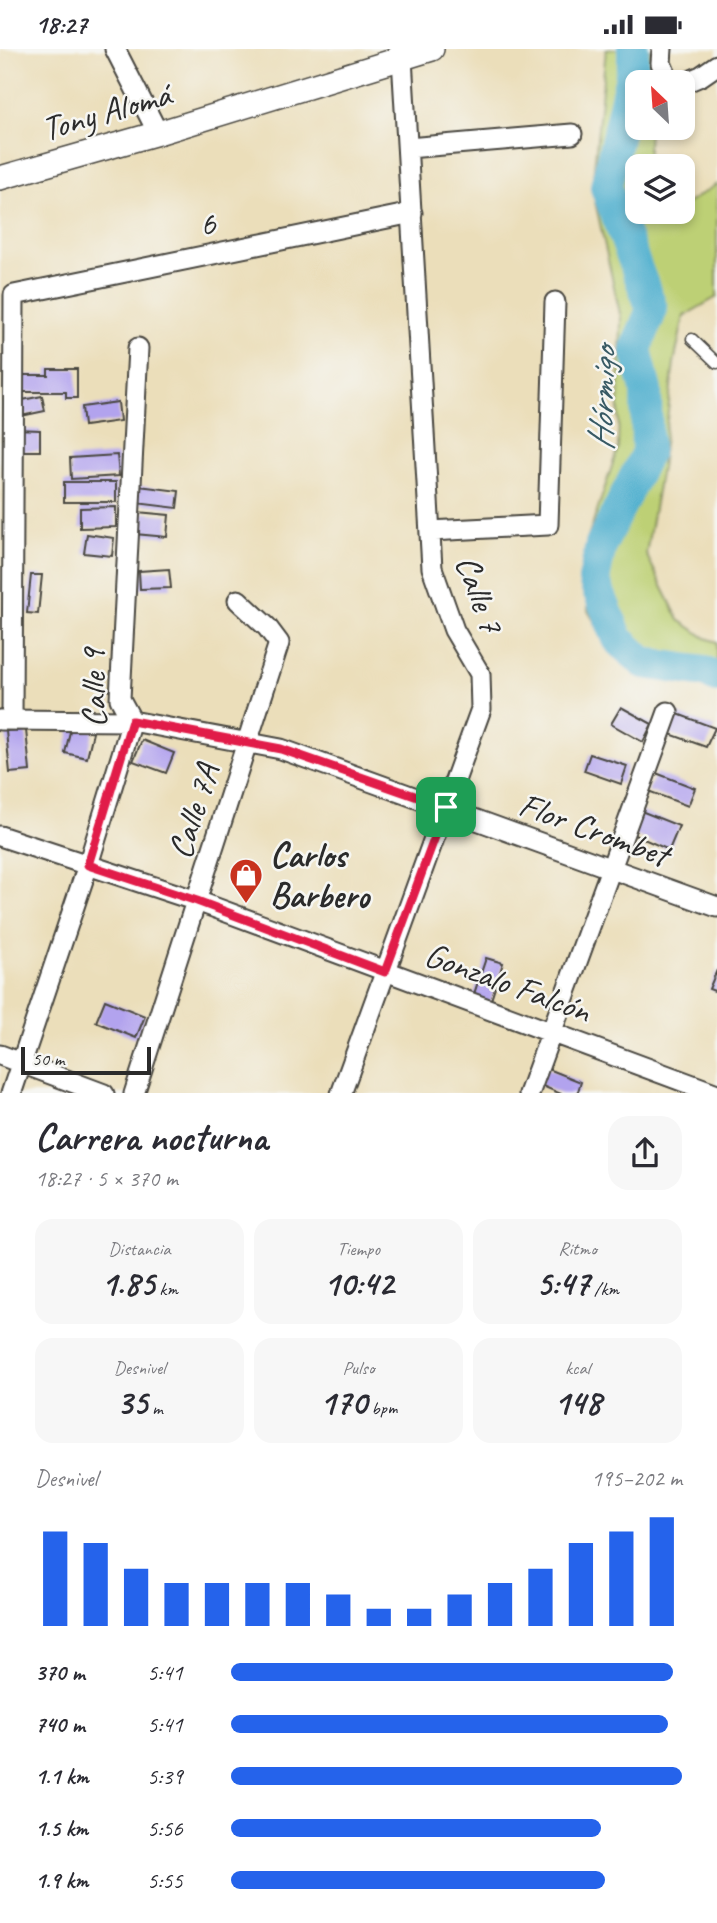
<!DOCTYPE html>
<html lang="es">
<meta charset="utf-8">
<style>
body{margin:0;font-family:Caveat,sans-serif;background:#f7f7f7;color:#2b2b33;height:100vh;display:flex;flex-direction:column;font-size:26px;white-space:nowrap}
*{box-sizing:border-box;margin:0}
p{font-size:23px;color:#7c7c81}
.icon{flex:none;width:38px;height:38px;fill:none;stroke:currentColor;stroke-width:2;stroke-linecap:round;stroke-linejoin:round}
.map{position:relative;height:1044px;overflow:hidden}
.panel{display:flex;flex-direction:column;background:#fff;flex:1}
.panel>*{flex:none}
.needle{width:46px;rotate:335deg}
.fabs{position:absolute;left:625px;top:21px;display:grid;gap:14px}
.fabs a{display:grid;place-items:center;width:70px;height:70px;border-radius:14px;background:#fff;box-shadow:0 4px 10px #0003;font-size:35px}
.scale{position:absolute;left:21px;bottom:18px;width:130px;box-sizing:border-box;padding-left:7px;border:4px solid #2b2b2b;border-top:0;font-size:19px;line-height:24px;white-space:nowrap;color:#2b2b2b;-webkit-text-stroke:5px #f6f6f2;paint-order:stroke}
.pin{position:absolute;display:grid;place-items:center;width:60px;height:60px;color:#fff;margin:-30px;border-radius:14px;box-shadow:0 4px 10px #0006}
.round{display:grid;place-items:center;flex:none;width:74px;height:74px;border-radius:21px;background:#f7f7f7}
.headline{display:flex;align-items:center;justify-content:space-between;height:119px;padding:0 35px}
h1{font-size:38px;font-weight:600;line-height:52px}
.figures{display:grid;grid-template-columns:repeat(3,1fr);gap:10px;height:119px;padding:7px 35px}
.figures div{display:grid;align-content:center;border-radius:18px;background:#f7f7f7;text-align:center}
.figures b{font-size:35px;font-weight:600}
.figures small{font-size:19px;font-weight:400}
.figures p{font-size:19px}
.chart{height:196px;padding:14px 35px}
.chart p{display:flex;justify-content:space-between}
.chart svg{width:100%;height:126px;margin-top:7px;stroke:#2563eb;stroke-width:6}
ul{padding:0 35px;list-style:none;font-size:23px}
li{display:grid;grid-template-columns:112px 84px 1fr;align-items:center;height:52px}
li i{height:18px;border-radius:9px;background:#2563eb}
.status{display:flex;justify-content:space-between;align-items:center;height:49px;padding:0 35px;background:#fff;direction:ltr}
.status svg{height:19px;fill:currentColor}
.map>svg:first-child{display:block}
.green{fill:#bdd074;stroke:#747e50;stroke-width:2}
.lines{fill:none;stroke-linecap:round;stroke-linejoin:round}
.river{stroke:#51b0cf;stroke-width:32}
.building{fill:#b2a3ee}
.service-casing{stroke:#484640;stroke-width:13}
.minor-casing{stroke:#484640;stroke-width:23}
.tertiary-casing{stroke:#484640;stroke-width:26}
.service{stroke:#fff;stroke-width:10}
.minor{stroke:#fff;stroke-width:19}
.tertiary{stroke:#fff;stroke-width:23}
.route-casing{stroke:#fff;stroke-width:14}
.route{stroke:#e11d48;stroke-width:9}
.labels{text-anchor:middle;stroke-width:5;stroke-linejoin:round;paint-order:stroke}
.street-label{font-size:35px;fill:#2b2b2b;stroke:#f6f6f2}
.poi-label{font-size:35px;font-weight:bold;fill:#2b2b2b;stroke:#f6f6f2;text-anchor:start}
.water-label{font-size:37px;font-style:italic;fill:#385a64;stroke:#f6f6f2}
</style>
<div class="status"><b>18:27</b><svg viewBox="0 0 49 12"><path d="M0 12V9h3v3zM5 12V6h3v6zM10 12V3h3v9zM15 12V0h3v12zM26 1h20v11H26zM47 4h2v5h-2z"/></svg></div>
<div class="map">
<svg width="717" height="1045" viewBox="0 0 717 1045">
<rect width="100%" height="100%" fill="#f6f6f2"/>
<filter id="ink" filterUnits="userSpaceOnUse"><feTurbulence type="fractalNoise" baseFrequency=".0143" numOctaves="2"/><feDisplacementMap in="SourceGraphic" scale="14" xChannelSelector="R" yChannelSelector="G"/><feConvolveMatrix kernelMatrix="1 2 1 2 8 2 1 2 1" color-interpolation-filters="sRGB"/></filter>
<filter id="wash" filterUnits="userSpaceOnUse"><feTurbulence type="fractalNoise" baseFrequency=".00686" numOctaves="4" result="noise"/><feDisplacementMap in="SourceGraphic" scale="28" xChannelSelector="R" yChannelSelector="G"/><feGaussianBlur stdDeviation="1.57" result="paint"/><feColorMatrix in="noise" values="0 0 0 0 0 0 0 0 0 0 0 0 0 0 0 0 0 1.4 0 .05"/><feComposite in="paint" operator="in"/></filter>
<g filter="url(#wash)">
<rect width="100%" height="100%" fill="#ebdeba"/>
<path class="green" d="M606 0H651L650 33H637V79H649L647 117H637V163H682L683 157 717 135V248L684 267 674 314 661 419 646 505 679 571 706 589 717 593V640L643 620 617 610 588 562 587 492 618 399 621 269 592 139Z"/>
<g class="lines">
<path class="river" d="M633 0V17L606 138 652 260 636 300 646 341 647 403 601 496 594 531 618 590 644 614 705 623 717 628"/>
</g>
<g id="blocks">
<path class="building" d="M48 320H77V349H66V343H19V326H48Z
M42 347 45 362 21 367 18 352Z
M118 353 120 372 84 377 82 358Z
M16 380 40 381V402H16Z
M117 406 119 427 71 430 70 409Z
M64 433H116V453H64Z
M139 437 179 442 177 459 136 454Z
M116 458V478L80 479V459Z
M137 463 169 466 167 488 135 485Z
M87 485 114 489 112 507 84 504Z
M169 520 171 539 140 540 139 522Z
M31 526H42L38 565 27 564Z
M621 658 652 675 643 693 611 675Z
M675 664 715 679 706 698 667 684Z
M72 674 94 679 87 709 65 704Z
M26 681 30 722 10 724 6 682Z
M142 691 174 704 166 724 133 712Z
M590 705 627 717 621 735 584 722Z
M656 724 695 739 688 757 648 742Z
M641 762 679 777 669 801 632 785Z
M486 909 503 914 490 954 473 948Z
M717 921V943L709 940Z
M105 951 145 967 136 989 96 973Z
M546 1019 581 1033 577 1045H561L540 1036Z"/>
</g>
</g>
<g filter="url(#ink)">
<use href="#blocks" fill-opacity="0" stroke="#484640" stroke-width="2"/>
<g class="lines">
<defs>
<path id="service" d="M692 290 717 314"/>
<path id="minor" d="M115 0 158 84
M662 0 661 14 669 33
M682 35 701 27 717 16
M408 99 572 85
M430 482 548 476 555 253
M0 671 132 672 281 700 717 858
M12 671 14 246 412 164
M0 787 197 852 717 1045
M0 1006 104 1045
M11 1045 88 816 132 672 120 650 138 299
M134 1045 279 594 267 578 238 551
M341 1045 481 660 480 625 454 581 432 519 402 9 399 0
M529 1045 668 663"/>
<path id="tertiary" d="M0 129 158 84 432 0"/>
</defs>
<use href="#service" class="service-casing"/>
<use href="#minor" class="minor-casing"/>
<use href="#tertiary" class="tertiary-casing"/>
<use href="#service" class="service"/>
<use href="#minor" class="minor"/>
<use href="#tertiary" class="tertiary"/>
</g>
</g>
<g class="lines" filter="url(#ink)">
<defs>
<path id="route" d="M132 672 281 700 446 758 385 923 197 852 88 816Z"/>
</defs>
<use href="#route" class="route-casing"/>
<use href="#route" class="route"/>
</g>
<defs>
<symbol id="shop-pin" viewBox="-11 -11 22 30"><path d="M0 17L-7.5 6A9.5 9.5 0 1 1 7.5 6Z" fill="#c8321e" stroke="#f6f6f2"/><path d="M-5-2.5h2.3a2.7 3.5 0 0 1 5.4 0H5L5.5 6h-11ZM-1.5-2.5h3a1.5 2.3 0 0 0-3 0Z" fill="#fff"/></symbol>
</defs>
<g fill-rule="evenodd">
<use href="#shop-pin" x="227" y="807" width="38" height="52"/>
</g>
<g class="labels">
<g class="street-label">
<text transform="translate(106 62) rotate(-16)" y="12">Tony Alomá</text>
<text transform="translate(207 174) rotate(-12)" y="12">6</text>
<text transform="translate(480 545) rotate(70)" y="12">Calle 7</text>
<text transform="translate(93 639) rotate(-91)" y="12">Calle 9</text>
<text transform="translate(193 762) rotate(-72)" y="12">Calle 7A</text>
<text transform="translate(594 780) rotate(20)" y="12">Flor Crombet</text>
<text transform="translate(508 933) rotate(20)" y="12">Gonzalo Falcón</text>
</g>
<g class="poi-label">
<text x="270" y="818">Carlos<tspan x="270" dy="40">Barbero</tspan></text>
</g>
<g class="water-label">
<text transform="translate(601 350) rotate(-88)" y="13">Hórmigo</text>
</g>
</g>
</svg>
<div class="fabs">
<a><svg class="needle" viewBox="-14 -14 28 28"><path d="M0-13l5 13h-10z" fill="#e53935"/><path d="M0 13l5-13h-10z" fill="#7c7c81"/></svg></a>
<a><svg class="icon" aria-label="layers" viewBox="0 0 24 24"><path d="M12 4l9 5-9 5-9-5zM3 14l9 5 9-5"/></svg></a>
</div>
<div class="scale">50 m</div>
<div class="pin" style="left:446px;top:758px;background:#1e9e55"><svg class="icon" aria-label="arrive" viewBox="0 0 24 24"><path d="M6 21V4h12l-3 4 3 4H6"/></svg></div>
</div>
<section class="panel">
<div class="headline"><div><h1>Carrera nocturna</h1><p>18:27 · 5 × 370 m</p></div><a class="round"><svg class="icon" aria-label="share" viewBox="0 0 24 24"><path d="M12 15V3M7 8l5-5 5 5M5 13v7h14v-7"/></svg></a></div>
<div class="figures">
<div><p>Distancia</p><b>1.85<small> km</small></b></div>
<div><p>Tiempo</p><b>10:42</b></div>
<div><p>Ritmo</p><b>5:47<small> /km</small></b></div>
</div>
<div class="figures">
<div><p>Desnivel</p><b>35<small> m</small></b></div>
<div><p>Pulso</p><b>170<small> bpm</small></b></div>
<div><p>kcal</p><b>148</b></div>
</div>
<div class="chart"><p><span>Desnivel</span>195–202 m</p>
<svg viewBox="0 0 160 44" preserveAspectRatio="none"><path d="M5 44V11M15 44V15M25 44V24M35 44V29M45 44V29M55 44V29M65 44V29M75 44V33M85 44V38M95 44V38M105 44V33M115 44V29M125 44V24M135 44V15M145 44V11M155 44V6"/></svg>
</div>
<ul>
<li><b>370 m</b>5:41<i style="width:98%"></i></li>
<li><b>740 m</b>5:41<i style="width:97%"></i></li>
<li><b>1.1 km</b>5:39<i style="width:100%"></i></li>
<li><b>1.5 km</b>5:56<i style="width:82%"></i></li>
<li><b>1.9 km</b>5:55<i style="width:83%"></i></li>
</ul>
</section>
